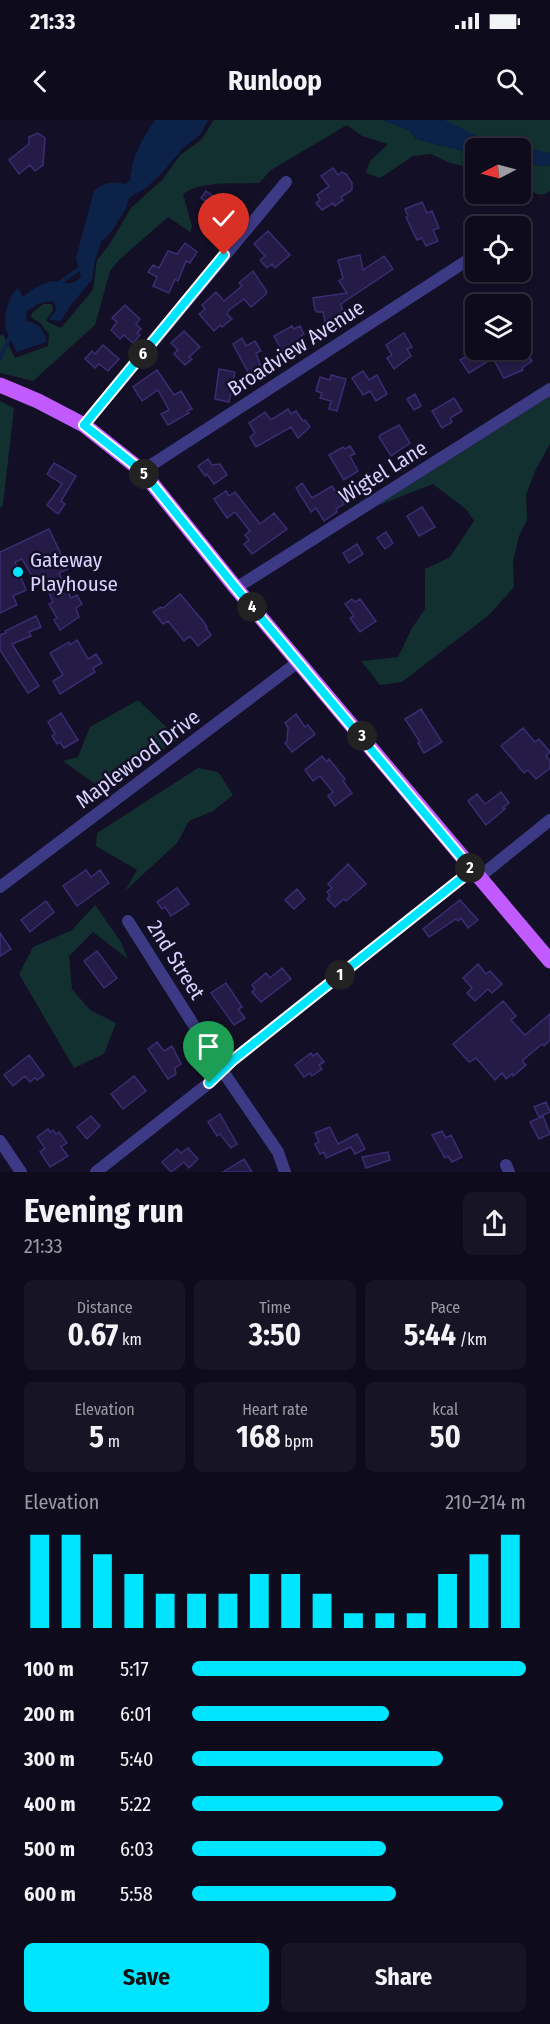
<!DOCTYPE html>
<meta charset="utf-8">
<style>
body{margin:0;font-family:"Fira Sans Condensed",sans-serif;background:#171425;color:#f1f3f6;height:100vh;display:flex;flex-direction:column;font-size:22px;white-space:nowrap}
*{box-sizing:border-box;margin:0}
p{font-size:20px;color:#9b9ba3}
.icon{flex:none;width:33px;height:33px;fill:none;stroke:currentColor;stroke-width:2;stroke-linecap:round;stroke-linejoin:round}
.map{position:relative;height:1052px;overflow:hidden}
.panel{display:flex;flex-direction:column;background:#0e0b1c;flex:1}
.panel>*{flex:none}
.needle{width:39px;rotate:264deg}
.fabs{position:absolute;left:465px;top:18px;display:grid;gap:12px}
.fabs a{display:grid;place-items:center;width:66px;height:66px;border-radius:9px;background:#0e0b1c;box-shadow:0 3px 9px #0003,0 0 0 2px #2e2b3b;font-size:30px}
.pin{position:absolute;display:grid;place-items:center;width:51px;height:51px;color:#fff;margin:-62px -26px;border-radius:50% 50% 50% 0;rotate:-45deg;box-shadow:0 0 6px #0007}
.pin .icon{rotate:45deg}
.km{position:absolute;width:30px;height:30px;margin:-15px;border-radius:50%;background:#222;color:#fff;font-size:16px;line-height:30px;text-align:center}
.round{display:grid;place-items:center;flex:none;width:63px;height:63px;border-radius:9px;background:#171425}
.head{display:flex;align-items:center;justify-content:space-between;height:102px;padding:0 24px}
h1{font-size:33px;font-weight:700;line-height:45px}
.metrics{display:grid;grid-template-columns:repeat(3,1fr);gap:9px;height:102px;padding:6px 24px}
.metrics div{display:grid;align-content:center;border-radius:9px;background:#171425;text-align:center}
.metrics b{font-size:30px;font-weight:700}
.metrics small{font-size:16px;font-weight:400}
.metrics p{font-size:16px}
.chart{height:168px;padding:12px 24px}
.chart p{display:flex;justify-content:space-between}
.chart svg{width:100%;height:108px;margin-top:6px;stroke:#00e5ff;stroke-width:6}
.primary-button{display:flex;gap:12px;margin-top:auto;padding:12px 24px}
.primary-button a{flex:1;height:69px;border-radius:9px;background:#00e5ff;color:#111;font-size:24px;font-weight:700;line-height:69px;text-align:center}
.primary-button a+a{background:#171425;color:#f1f3f6}
ul{padding:0 24px;list-style:none;font-size:20px}
li{display:grid;grid-template-columns:96px 72px 1fr;align-items:center;height:45px}
li i{height:15px;border-radius:8px;background:#00e5ff}
.status{display:flex;justify-content:space-between;align-items:center;height:42px;padding:0 30px;background:#0e0b1c;direction:ltr}
.status svg{height:16px;fill:currentColor}
header{display:flex;justify-content:space-between;align-items:center;height:78px;padding:0 24px;background:#0e0b1c;font-size:27px;font-weight:700}
.map>svg:first-child{display:block}
.green{fill:#12302f}
.water{fill:#0c2248}
.lines{fill:none;stroke-linecap:round;stroke-linejoin:round}
.stream{stroke:#0c2248;stroke-width:4}
.building{fill:#241b47;stroke:#3b2d73;stroke-width:1.5}
.minor{stroke:#3d3a85;stroke-width:12}
.major{stroke:#c25bff;stroke-width:15}
.route-casing{stroke:#fff;stroke-width:12}
.route{stroke:#00e5ff;stroke-width:8}
.poi-dot{fill:#00e5ff;stroke:#130f26;stroke-width:2}
.labels{text-anchor:middle;stroke-width:5;stroke-linejoin:round;paint-order:stroke}
.street-label{font-size:21px;fill:#d9d4ff;stroke:#130f26}
.poi-label{font-size:21px;fill:#d9d4ff;stroke:#130f26;text-anchor:start}
</style>
<div class="status"><b>21:33</b><svg viewBox="0 0 49 12"><path d="M0 12V9h3v3zM5 12V6h3v6zM10 12V3h3v9zM15 12V0h3v12zM26 1h20v11H26zM47 4h2v5h-2z"/></svg></div>
<header><svg class="icon" aria-label="back" viewBox="0 0 24 24"><path d="M15 5l-7 7 7 7"/></svg>Runloop<svg class="icon" aria-label="search" viewBox="0 0 24 24"><circle cx="10" cy="10" r="6"/><path d="M15 15l6 6"/></svg></header>
<div class="map">
<svg width="550" height="1052" viewBox="0 0 550 1052">
<rect width="100%" height="100%" fill="#130f26"/>
<path class="green" d="M214 0H383L409 10 416 19 475 34V49L450 43 431 34 413 36 380 58 366 53 370 41 388 24 362 16 347 5 271 50 259 63C237 64 201 60 183 74L192 106 190 112 168 97 119 140 110 151 95 205 33 261 0 253V216L3 214 15 238 48 226 49 214 40 203 31 197 32 193 43 184H52L53 190 46 201 61 208 93 170 97 140 109 125 131 88 163 59 180 35 201 20Z
M400 0H550V38L520 28Z
M521 42 542 46 550 45V71C538 80 532 70 521 65Z
M550 276V324L536 349 526 375 527 400 519 416 513 442 514 467 489 495 402 562 380 565 361 541 398 537 412 508 425 489V449L450 437 474 401 467 390 433 364 377 386Z
M0 281 14 288 3 385 0 389Z
M138 580 179 619 102 669 63 641 78 637 90 607Z
M198 648 218 652 233 675 213 691 189 701 177 723 125 771 137 750 96 726 97 713Z
M95 785 121 822 128 839 93 812 69 836 72 869 90 890 116 903 104 934 74 948 19 854 33 827 72 810Z"/>
<path class="water" d="M155 0H208L201 14 183 28 163 52 146 68 129 78 126 89 111 112 101 122 95 140 92 160 70 186 61 201 49 200 56 190 54 181 40 183 27 191 26 201C40 204 43 209 47 222L16 232C14 225 8 217 6 209 3 197 8 176 18 168L23 177C30 171 44 161 54 161 65 162 71 167 81 157L76 138 94 71C104 62 112 61 125 64L130 61C131 38 142 19 155 0Z
M383 0H444L483 19 550 33V45L542 46 521 42 520 28H476L475 34 416 19 409 10Z"/>
<g class="lines">
<path class="stream" d="M56 165 78 150 81 146
M0 238 11 214"/>
</g>
<path class="building" d="M38 13 45 18 43 45 35 51 30 45 19 54 9 40 29 24V17Z
M333 48 338 55 342 52 346 54 352 63V70L341 77 343 80 335 86 333 83 322 90 316 83 320 80 317 75 329 66 321 56Z
M206 71 239 94 234 101 231 99 220 113 210 106 214 100 210 98 217 89 201 78Z
M422 82 427 93 432 91 439 108 433 110 438 121 426 126 422 118 417 120 406 97 408 96 405 89Z
M268 111 290 135 275 148 272 144 267 148 260 140 265 136 254 124Z
M185 123 197 132 190 143 186 141 178 161 175 159 169 173 153 166 157 157 148 152 153 145 159 148 168 131 177 134Z
M360 135 363 150 384 136 393 149 341 184 344 197 325 201 323 192H317L315 190 313 178 347 173 339 161 343 158 338 140Z
M253 151 267 172 265 175 251 187 244 179 229 190 227 194 232 199 222 207 220 205 214 211 199 194 205 189 202 185 216 172 224 181 242 166 239 163Z
M125 185 140 199 136 204 141 209 137 213 140 215 133 223 124 215 120 219 111 210 117 202 112 198Z
M292 206 294 209 300 206 304 214 301 216 308 229 296 236 291 226 282 231 274 216Z
M184 211 200 227 189 237 192 239 185 245 174 234 178 230 171 223Z
M404 213 412 227 407 229 411 236 394 249 387 238 392 235 386 225Z
M242 218 246 226 255 221 261 231 256 233 261 247 249 254 233 224Z
M103 225 119 239 108 251 99 244 95 248 85 239 92 231 95 234Z
M477 230H487L493 238 469 253 460 240Z
M501 230H525L532 241 522 248 523 250 504 258 491 235Z
M219 249 235 252 229 282 215 279Z
M157 250 174 275 181 271 192 289 187 291 189 293 168 305 161 294 169 290 158 270 142 281 133 267Z
M363 251 369 260 377 255 387 274 376 281 370 271 363 275 352 258Z
M331 255 346 259 337 291 329 289 331 281 320 278 322 273 316 271 320 257 330 260Z
M415 274 421 286 414 290 407 279Z
M454 278 462 291 450 298 452 302 442 308 432 291Z
M288 289 291 294 296 291 303 301 305 300 310 307 298 318 291 307 256 327 250 317 255 313 249 303 265 292 271 300Z
M399 305 410 323 391 336 379 317 380 315Z
M350 326 355 334 350 336 358 351 344 360 329 335 343 327 345 329Z
M208 339 212 345 220 344 227 355 214 364 207 354 205 356 198 346Z
M54 343 76 356 61 381 65 384 58 394 47 385 62 364 47 354Z
M302 363 312 378 332 366 344 384 336 389 337 392 324 401 316 388 311 392 296 368Z
M226 371 229 376 235 372 260 404 274 393 287 409 252 434 244 424 249 420 245 415 250 411 235 392 227 398 214 379Z
M422 387 435 407 419 416 407 396Z
M49 409 68 449 59 453 71 478 77 475 82 484 76 488 79 497 60 510 54 500 57 498 49 484 53 482 44 462 37 465 22 439 15 442 26 470 13 476 17 485 0 493V432Z
M386 412 393 423 385 429 377 418Z
M357 424 363 434 349 443 343 433Z
M180 474 203 501 207 507 206 508 211 515 198 526 190 516 184 521 168 501 163 504 153 492 161 487 163 488Z
M352 479 355 482 360 479 376 501 360 512 350 498 354 496 345 484Z
M36 496 41 507 29 512 31 516 12 524 39 566 28 573 0 530V515L6 513 5 511Z
M77 520 88 539 96 534 102 543 93 548 95 552 60 574 53 561 63 555 50 533 69 522 70 525Z
M421 589 442 622 424 633 418 623 420 622 405 599Z
M61 593 78 620 64 628 60 622 57 624 52 616 55 614 48 602Z
M296 594 305 607 308 605 315 614 292 632 285 623 287 621 288 608 285 603Z
M523 608 535 622 539 619 550 632 546 636 550 641V648L536 659 528 650 524 653 501 626Z
M322 636 327 642 329 639 345 659 343 661 352 673 335 686 328 676 333 672 320 656 313 661 305 650Z
M501 672 509 683 503 688 505 689 486 705 468 681 477 674 485 684Z
M348 744 366 764 346 781 344 779 335 787 327 779 330 776 327 772 332 768 328 764Z
M86 750 91 757 100 750 109 763 77 786 63 766Z
M177 768 189 784 171 796 165 787 162 789 157 782Z
M297 769 305 779 294 789 285 780Z
M460 780 478 800 468 808 461 798 458 801 456 799 429 817 423 809Z
M46 781 54 792 30 812 21 800Z
M0 813 11 829 0 836Z
M97 831 117 858 104 868 84 841Z
M478 844 486 854 490 851 502 864 492 873 488 869 475 881 467 873 472 868 463 858Z
M282 848 291 859 261 882 252 872 255 869 252 865 266 853 270 858Z
M226 863 242 887 238 889 245 898 234 905 211 873Z
M503 881 516 896 511 900 525 915 550 894V920L544 926 542 924 522 941 526 945 513 956 512 954 506 959 502 953 495 960 476 938 470 942 468 941 453 924Z
M157 922 164 931 172 926 181 944 175 948 176 954 168 959 148 929Z
M311 933 313 936 317 933 324 942 319 945 322 949 312 956 310 953 304 957 295 945Z
M29 935 44 955 37 960 35 958 30 962 25 956 13 966 4 955Z
M134 956 146 971 123 989 111 974Z
M546 982 550 992 539 997 534 987Z
M220 994 237 1024 231 1028 220 1014 217 1016 208 1002Z
M91 996 100 1006 87 1019 77 1007Z
M543 996 550 1014 539 1019 530 1002Z
M330 1007 338 1024 357 1014 365 1029 355 1034 351 1027 326 1038 324 1032 320 1034 315 1024 319 1022 315 1013Z
M48 1009 50 1012 53 1010 56 1014 59 1012 67 1023 61 1027 68 1036 50 1047 40 1032 45 1028 37 1017Z
M442 1011 446 1018 451 1015 462 1037 452 1042 448 1036 445 1038 432 1015Z
M188 1028 198 1039 189 1048 184 1042 171 1052 162 1042 177 1029 181 1033Z
M388 1032 390 1040 366 1048 362 1037Z
M244 1039 252 1052H223Z"/>
<g class="lines">
<path class="minor" d="M84 305 286 62
M142 351 471 138
M236 468 550 269
M478 758 550 700
M0 767 298 542
M128 801 222 950 278 1032 285 1052
M0 1021 21 1052
M506 1045 509 1052
M96 1052 209 963 233 940 472 750"/>
<path class="major" d="M0 265 38 281 84 305 142 351 236 468 550 841"/>
</g>
<g class="lines">
<defs>
<path id="route" d="M209 963 233 940 472 750 236 468 142 351 84 305 224 135"/>
</defs>
<use href="#route" class="route-casing"/>
<use href="#route" class="route"/>
</g>
<circle class="poi-dot" cx="18" cy="452" r="6"/>
<g class="labels">
<g class="street-label">
<text transform="translate(296 228) rotate(-33)" y="7">Broadview Avenue</text>
<text transform="translate(383 352) rotate(-32)" y="7">Wigtel Lane</text>
<text transform="translate(138 639) rotate(-37)" y="7">Maplewood Drive</text>
<text transform="translate(176 840) rotate(58)" y="7">2nd Street</text>
</g>
<g class="poi-label">
<text x="30" y="447">Gateway<tspan x="30" dy="24">Playhouse</tspan></text>
</g>
</g>
</svg>
<div class="fabs">
<a><svg class="needle" viewBox="-14 -14 28 28"><path d="M0-13l5 13h-10z" fill="#e53935"/><path d="M0 13l5-13h-10z" fill="#9b9ba3"/></svg></a>
<a><svg class="icon" aria-label="locate" viewBox="0 0 24 24"><circle cx="12" cy="12" r="6"/><path d="M12 2v4M12 18v4M2 12h4M18 12h4"/></svg></a>
<a><svg class="icon" aria-label="layers" viewBox="0 0 24 24"><path d="M12 4l9 5-9 5-9-5zM3 14l9 5 9-5"/></svg></a>
</div>
<div class="pin" style="left:209px;top:963px;background:#1e9e55"><svg class="icon" aria-label="arrive" viewBox="0 0 24 24"><path d="M6 21V4h12l-3 4 3 4H6"/></svg></div>
<div class="pin" style="left:224px;top:135px;background:#d93025"><svg class="icon" aria-label="check" viewBox="0 0 24 24"><path d="M5 12l5 5 9-10"/></svg></div>
<b class="km" style="left:340px;top:855px">1</b>
<b class="km" style="left:470px;top:748px">2</b>
<b class="km" style="left:362px;top:616px">3</b>
<b class="km" style="left:252px;top:487px">4</b>
<b class="km" style="left:144px;top:354px">5</b>
<b class="km" style="left:143px;top:234px">6</b>
</div>
<section class="panel">
<div class="head"><div><h1>Evening run</h1><p>21:33</p></div><a class="round"><svg class="icon" aria-label="share" viewBox="0 0 24 24"><path d="M12 15V3M7 8l5-5 5 5M5 13v7h14v-7"/></svg></a></div>
<div class="metrics">
<div><p>Distance</p><b>0.67<small> km</small></b></div>
<div><p>Time</p><b>3:50</b></div>
<div><p>Pace</p><b>5:44<small> /km</small></b></div>
</div>
<div class="metrics">
<div><p>Elevation</p><b>5<small> m</small></b></div>
<div><p>Heart rate</p><b>168<small> bpm</small></b></div>
<div><p>kcal</p><b>50</b></div>
</div>
<div class="chart"><p><span>Elevation</span>210–214 m</p>
<svg viewBox="0 0 160 44" preserveAspectRatio="none"><path d="M5 44V6M15 44V6M25 44V14M35 44V22M45 44V30M55 44V30M65 44V30M75 44V22M85 44V22M95 44V30M105 44V38M115 44V38M125 44V38M135 44V22M145 44V14M155 44V6"/></svg>
</div>
<ul>
<li><b>100 m</b>5:17<i style="width:100%"></i></li>
<li><b>200 m</b>6:01<i style="width:59%"></i></li>
<li><b>300 m</b>5:40<i style="width:75%"></i></li>
<li><b>400 m</b>5:22<i style="width:93%"></i></li>
<li><b>500 m</b>6:03<i style="width:58%"></i></li>
<li><b>600 m</b>5:58<i style="width:61%"></i></li>
</ul>
<div class="primary-button"><a>Save</a><a>Share</a></div>
</section>
